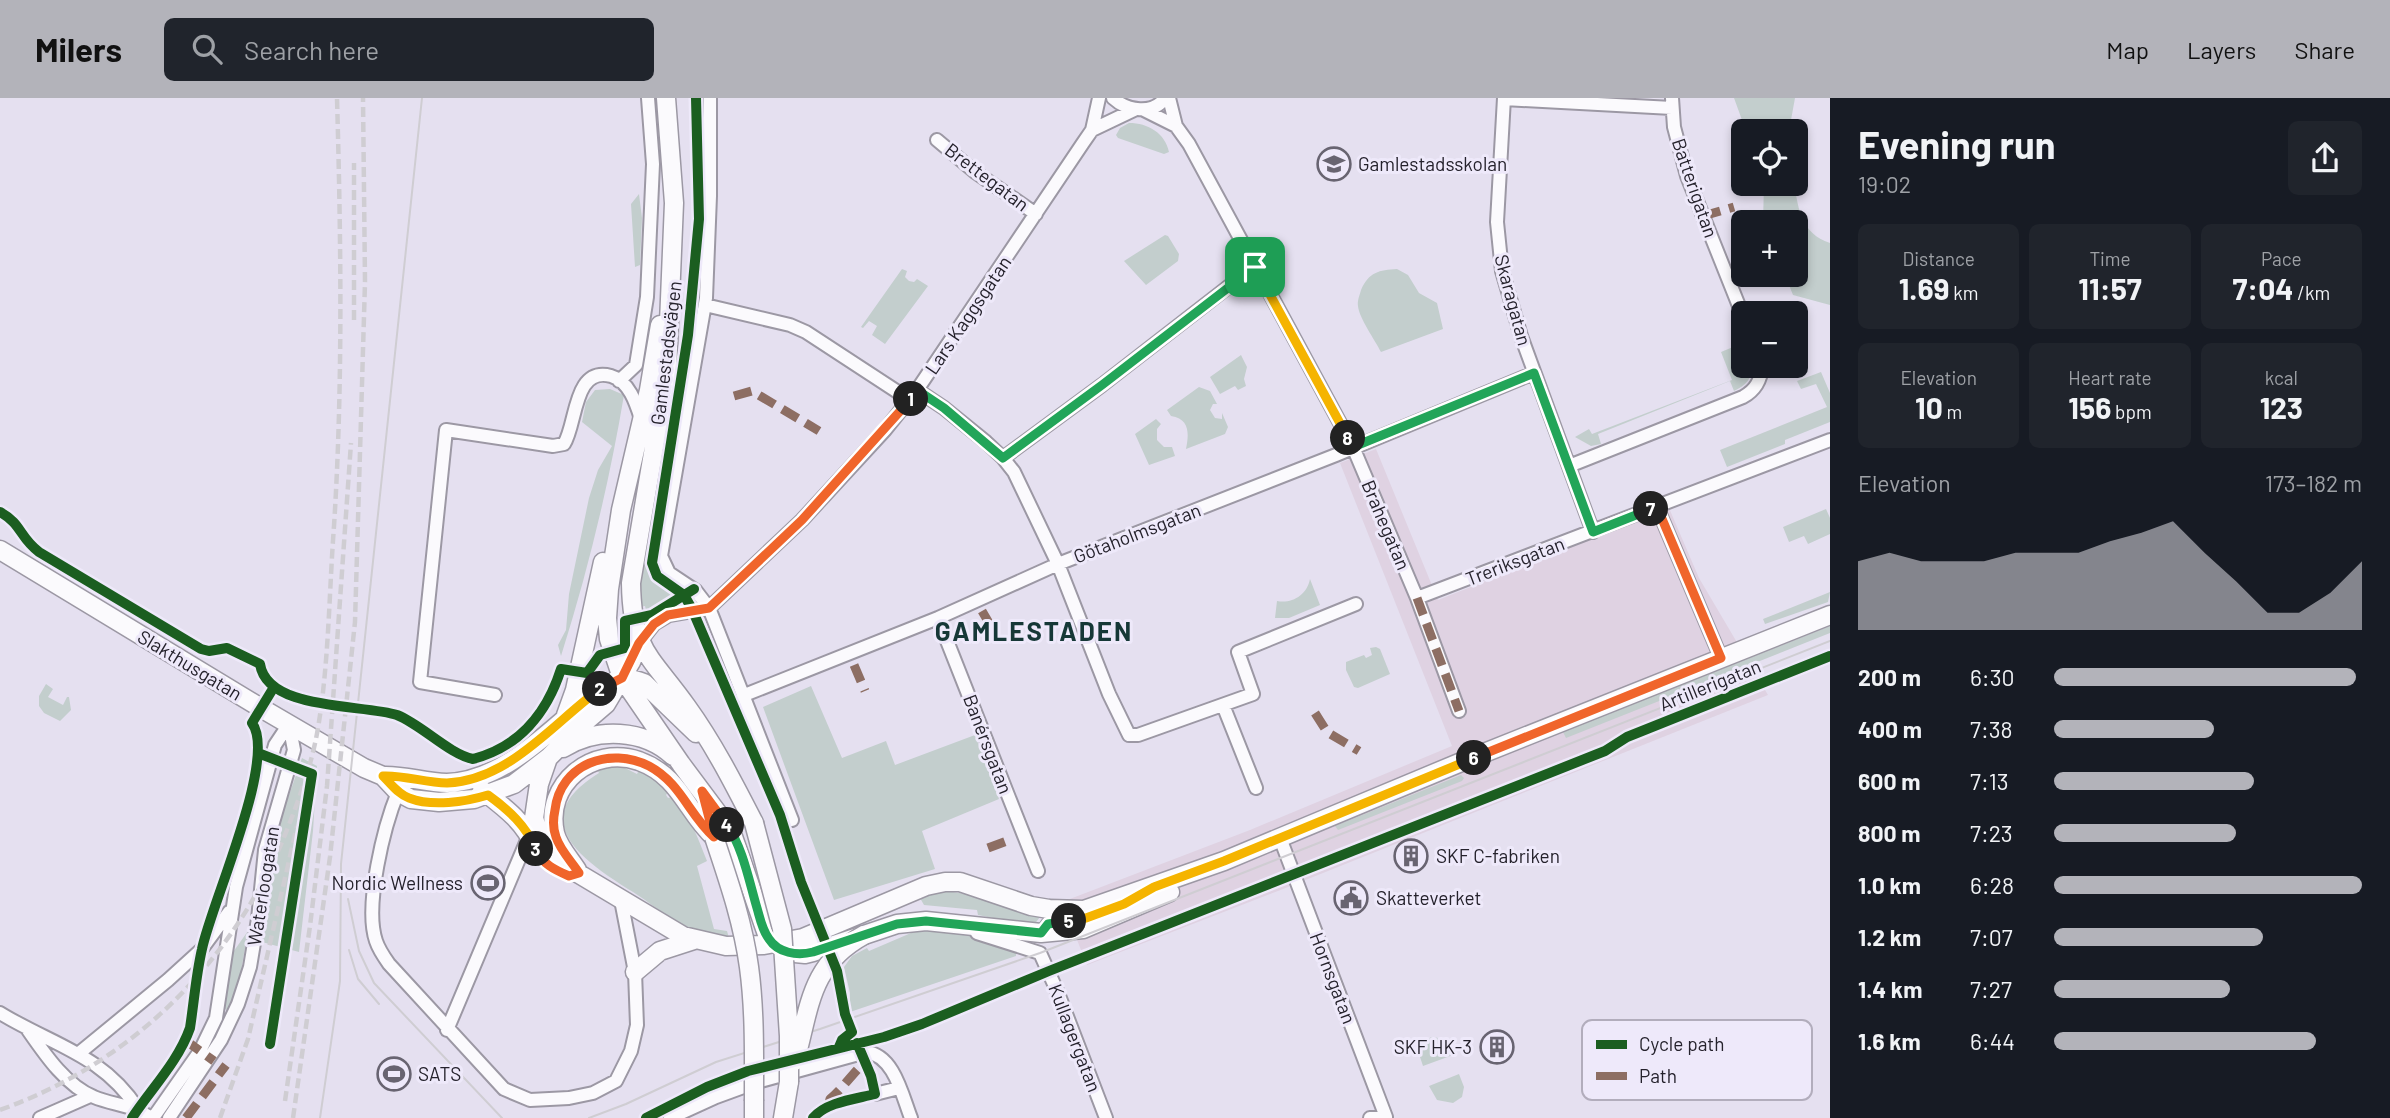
<!DOCTYPE html>
<meta charset="utf-8">
<style>
body{margin:0;font-family:Barlow,sans-serif;background:#20242c;color:#f1f3f6;height:100vh;display:flex;flex-direction:column;font-size:26px;white-space:nowrap}
*{box-sizing:border-box;margin:0}
p{font-size:23px;color:#9ea1a6}
.icon{flex:none;width:38px;height:38px;fill:none;stroke:currentColor;stroke-width:2;stroke-linecap:round;stroke-linejoin:round}
.map{position:relative;flex:1;overflow:hidden}
.drawer{display:flex;flex-direction:column;background:#171b24;width:560px}
.drawer>*{flex:none}
.fabs{position:absolute;left:1731px;top:21px;display:grid;gap:14px}
.fabs a{display:grid;place-items:center;width:77px;height:77px;border-radius:10px;background:#171b24;box-shadow:0 4px 10px #0003;font-size:35px}
.pin{position:absolute;display:grid;place-items:center;width:60px;height:60px;color:#fff;margin:-30px;border-radius:14px;box-shadow:0 4px 10px #0006}
.km{position:absolute;width:35px;height:35px;margin:-18px;border-radius:50%;background:#222;color:#fff;font-size:19px;line-height:35px;text-align:center}
.round{display:grid;place-items:center;flex:none;width:74px;height:74px;border-radius:10px;background:#20242c}
.headline{display:flex;align-items:center;justify-content:space-between;height:119px;padding:0 28px}
h1{font-size:38px;font-weight:700;line-height:52px}
.stats{display:grid;grid-template-columns:repeat(3,1fr);gap:10px;height:119px;padding:7px 28px}
.stats div{display:grid;align-content:center;border-radius:10px;background:#20242c;text-align:center}
.stats b{font-size:30px;font-weight:700}
.stats small{font-size:19px;font-weight:400}
.stats p{font-size:19px}
.chart{height:196px;padding:14px 28px}
.chart p{display:flex;justify-content:space-between}
.chart svg{width:100%;height:126px;margin-top:7px;fill:#b3b3ba;opacity:.7}
ul{padding:0 28px;list-style:none;font-size:23px}
li{display:grid;grid-template-columns:112px 84px 1fr;align-items:center;height:52px}
li i{height:18px;border-radius:9px;background:#b3b3ba}
header{display:flex;align-items:center;gap:42px;box-sizing:border-box;height:98px;padding:0 35px;background:#b3b3ba;color:#111}
header strong{font-size:33px}
nav{display:flex;gap:38px;margin-inline-start:auto;font-size:24px}
.search{width:490px;height:63px;background:#20242c;display:flex;align-items:center;gap:18px;box-sizing:border-box;padding:0 24px;border-radius:10px;color:#9ea1a6;font-size:26px}
main{display:flex;flex:1;min-height:0}
.map>svg:first-child{display:block}
.commercial{fill:#dfd2e2}
.green{fill:#c3cecd}
.lines{fill:none;stroke-linecap:round;stroke-linejoin:round}
.street-casing{stroke:#9c98a4;stroke-width:16}
.secondary-casing{stroke:#9c98a4;stroke-width:21}
.street{stroke:#fbfafd;stroke-width:12}
.secondary{stroke:#fbfafd;stroke-width:18}
.tram{stroke:#cfcdd2;stroke-width:2}
.rail{stroke:#cfcdd2;stroke-width:4.5;stroke-dasharray:10 5;stroke-linecap:butt}
.secondary-bridge-casing{stroke:#9c98a4;stroke-width:21;stroke-linecap:butt}
.secondary-bridge{stroke:#fbfafd;stroke-width:18}
.quiet{stroke:#8d6e63;stroke-width:9;stroke-dasharray:18 9;stroke-linecap:butt}
.cycleway-casing{stroke:#eee9fa;stroke-width:15}
.cycleway{stroke:#1b5e20;stroke-width:10}
.split-1-casing{stroke:#fff;stroke-width:14}
.split-2-casing{stroke:#fff;stroke-width:14}
.split-3-casing{stroke:#fff;stroke-width:14}
.split-4-casing{stroke:#fff;stroke-width:14}
.split-5-casing{stroke:#fff;stroke-width:14}
.split-6-casing{stroke:#fff;stroke-width:14}
.split-7-casing{stroke:#fff;stroke-width:14}
.split-8-casing{stroke:#fff;stroke-width:14}
.split-9-casing{stroke:#fff;stroke-width:14}
.split-1{stroke:#22a559;stroke-width:9}
.split-2{stroke:#f0652b;stroke-width:9}
.split-3{stroke:#f5b400;stroke-width:9}
.split-4{stroke:#f0652b;stroke-width:9}
.split-5{stroke:#22a559;stroke-width:9}
.split-6{stroke:#f5b400;stroke-width:9}
.split-7{stroke:#f0652b;stroke-width:9}
.split-8{stroke:#22a559;stroke-width:9}
.split-9{stroke:#f5b400;stroke-width:9}
.labels{text-anchor:middle;stroke-width:6;stroke-linejoin:round;paint-order:stroke}
.poi-label{font-size:19px;fill:#25222c;stroke:#eee9fa;text-anchor:start}
.street-label{font-size:19px;fill:#25222c;stroke:#eee9fa}
.district-label{font-size:26px;font-weight:bold;letter-spacing:2px;fill:#163837;stroke:#eee9fa}
.key{fill:#eee9fa;stroke:#b2adbc;stroke-width:2}
.key-label{font-size:19px;fill:#25222c}
</style>
<header>
<strong>Milers</strong>
<div class="search"><svg class="icon" aria-label="search" viewBox="0 0 24 24"><circle cx="10" cy="10" r="6"/><path d="M15 15l6 6"/></svg>Search here</div>
<nav><a>Map</a><a>Layers</a><a>Share</a></nav>
</header>
<main>
<div class="map">
<svg width="1830" height="1020" viewBox="0 0 1830 1020">
<rect width="100%" height="100%" fill="#e5e0f0"/>
<path class="commercial" d="M1376 351 1438 502 1669 410 1699 480 1768 597 1278 793 1087 867 1062 804 1250 732 1452 648 1340 365Z"/>
<path class="green" d="M1734 0H1795L1789 33H1746Z
M1129 25C1148 25 1165 35 1169 54L1164 56 1118 40 1116 37 1120 30Z
M1764 86H1794C1799 113 1801 135 1830 145V207L1793 197 1785 177H1796V124H1763Z
M639 96 642 120 640 167 635 169 631 106Z
M1165 137 1168 138 1179 156 1178 163 1146 187 1124 163Z
M902 171 907 173 905 179 909 183 914 184 917 181 928 188 885 246 872 237 877 228 869 223 863 230 861 229Z
M1397 171 1408 177 1419 195 1437 205 1443 231 1381 254C1375 242 1359 220 1358 208 1357 203 1360 196 1361 192 1369 174 1379 172 1397 171Z
M1733 249 1739 263 1743 262V268H1752C1752 281 1746 287 1734 293L1730 283 1598 336 1601 346 1591 348 1575 339 1589 331 1592 336 1732 282 1721 254Z
M1241 257 1247 269 1244 281 1246 288 1238 292 1235 288 1220 296 1210 279Z
M681 260H683L681 282 648 464C653 486 670 484 678 497L656 510 646 512 645 508 640 509 638 486 670 295 680 270Z
M1821 274 1830 295V324L1785 342V346L1727 369 1720 352 1827 309 1816 286 1801 291 1797 283Z
M1199 289 1210 293 1217 306H1213L1210 312 1215 320 1222 321V315L1228 329 1225 336 1186 351C1189 336 1190 321 1171 318L1167 312Z
M610 291 624 297C609 386 588 473 561 558L558 547 566 532 569 496 589 400 598 372 612 348 582 324 586 304 595 292Z
M1156 321 1161 326 1157 331V342L1164 349H1172L1175 358 1149 367 1135 336Z
M1826 411 1830 420V436L1808 446 1804 438 1789 444 1783 429Z
M1310 481 1320 507 1289 520H1275L1277 503C1292 506 1307 497 1310 481Z
M1830 494 1828 504 1765 526 1763 521Z
M1830 528V535L1566 640 1563 634Z
M1376 549 1380 551 1390 576 1358 590 1354 589 1346 572V564L1364 557 1366 560 1372 557 1370 550Z
M46 586 53 591 48 599 63 607 67 599H69L71 612 60 623 44 615 39 608V598Z
M811 588 842 660 886 643 895 667 975 637 999 701 922 733 935 771 834 802 763 609Z
M302 660 317 668 313 733 299 854 262 844 269 754Z
M621 668 637 676 639 672 660 685 668 694 666 697 668 700 675 698C689 717 698 740 707 763L697 768 714 831 727 833 729 840C713 836 696 834 682 826 665 818 649 804 633 794 583 763 523 722 599 675L597 671Z
M1461 677 1464 680 1462 683 1338 732 1335 728Z
M940 793C974 793 1006 812 1040 819L1033 828 978 817 977 812 924 807 920 800Z
M923 830C959 832 982 839 1016 853V858L850 914V895L844 869 852 858 867 850 869 853 911 835 913 832Z
M248 833 240 879 228 912 224 911 231 857Z
M1431 939C1443 939 1448 946 1453 957L1423 968 1419 956 1420 948Z
M1459 976 1464 989 1462 999 1453 1005 1437 1002 1429 988Z"/>
<g class="lines">
<defs>
<path id="street" d="M710 0V98L706 200 661 458 669 475 696 493 709 510 792 722
M1113 0C1127 13 1153 17 1165 0
M1169 0 1176 28 1189 46 1353 349 1417 500 1459 613
M1504 0 1497 124 1502 173 1521 238 1593 434
M1672 0 1674 29 1687 78 1743 218
M1504 1 1672 10
M1144 12 1176 28
M1092 32 1136 11
M937 42 975 74 1036 116
M705 207 790 227 806 234 910 302
M619 283 636 267 647 199 653 66 648 0
M917 292 944 310 986 344 1003 360 1014 374 1058 466 1109 596 1129 637H1138L1253 596 1238 554 1356 506
M1003 360 1102 287 1255 168
M1569 368 1743 299C1756 292 1761 282 1762 268
M1657 409 1721 560
M1417 500 1830 342
M938 520 1038 773
M639 545 654 526 669 517 709 510 802 422 885 332 917 292 1083 45 1092 32 1099 0
M495 597 420 584 446 332 553 348 564 346C577 326 573 268 611 278 629 283 636 305 641 321
M742 598 938 520 1058 466 1336 357 1534 275
M1223 607 1256 690
M398 694C384 728 364 808 376 843 379 852 384 859 389 866L504 991 530 1002 569 1000 593 995 616 983 631 953 637 927 635 874 621 802
M1280 740 1386 1019 1370 1020
M977 835 1040 855 1058 895 1106 1020
M1041 836 1048 826 1094 817
M0 915C52 947 102 956 138 1011
M28 932C44 955 66 988 94 999 113 1007 134 1007 151 1020
M447 932 530 735
M78 956 168 882 201 852 229 814
M875 996 899 990
M40 1020 90 998
M153 1020 200 953 216 920 236 789 275 647 289 626
M169 1020 221 942 238 906 250 869 258 821 265 752 294 652 289 626
M670 1020 716 999 757 984 866 954C894 957 902 997 911 1020"/>
<path id="secondary" d="M666 0 674 105 667 273 631 485C632 554 651 558 687 609 713 645 734 686 754 725
M660 227 649 292 621 412 609 491 607 520 609 541 622 580 681 666 731 733 769 842
M0 452 261 610 364 670 383 678 398 694 411 701 439 704 474 701 514 686 548 660 578 630 606 606 631 564 639 545
M566 617 575 592 603 464
M563 650C597 629 644 631 673 658
M548 660 539 686 534 720 539 737 554 761 683 838 726 848 764 847 803 840 926 788 945 784H960L1031 808 1049 811 1084 812 1224 763 1459 665 1830 517
M383 678C405 677 425 685 447 685 506 683 553 629 596 594 612 582 624 577 644 585L696 635
M482 692C504 709 525 724 535 750
M577 772C570 761 558 748 555 735 544 686 592 647 639 663 680 678 686 713 714 739
M785 854 805 856 813 854 897 826 926 823 1041 835 1083 831 1170 794
M635 874 660 853 694 842
M754 1020V1003
M783 1020 789 984"/>
</defs>
<use href="#street" class="street-casing"/>
<use href="#secondary" class="secondary-casing"/>
<use href="#street" class="street"/>
<use href="#secondary" class="secondary"/>
<path class="tram" d="M348 801 359 853 374 885 502 1020
M349 852 358 881 379 906
M320 1020 340 883 341 766 422 0
M589 1020 626 1006 716 964 820 931 1040 855 1830 543"/>
<path class="rail" d="M354 222V65
M285 1003 310 828 327 688 351 345
M0 1012C139 962 241 856 292 719 303 690 313 660 318 630 329 564 329 495 334 428 343 286 341 143 337 0
M220 1020 248 941 297 728
M293 1020 330 759 355 524 365 184 363 0"/>
<defs>
<path id="secondary-bridge" d="M754 725 782 831 789 938V984
M714 739C728 781 743 824 749 869 755 913 754 958 754 1003
M795 963C810 910 809 867 864 837"/>
</defs>
<use href="#secondary-bridge" class="secondary-bridge-casing"/>
<use href="#secondary-bridge" class="secondary-bridge"/>
<path class="quiet" d="M1703 118 1734 109
M734 298 752 293 819 333
M1417 500 1459 613
M982 513 996 537
M854 567 865 593
M1315 615 1327 634 1359 653
M988 750 1012 741
M185 942 214 963
M829 1006 830 1001C843 990 852 976 865 964
M186 1020 226 967"/>
<defs>
<path id="cycleway" d="M696 0 699 121 688 237 652 465 657 478 684 497 692 511 780 717 801 784 837 873 845 916 852 934 842 942 839 949
M0 414C22 426 19 439 39 454L201 551 209 553 227 550 260 566C267 613 363 606 397 617 422 627 449 656 473 661 519 649 547 615 561 571L587 575 600 557 625 550V523L652 517 694 491
M258 655 312 676 270 946
M132 1020C151 991 178 964 190 930 194 904 196 877 202 851 211 806 278 660 252 625L274 589
M646 1020 707 989 748 973 884 939 922 926 1049 873 1605 653 1627 639 1830 558
M813 1020C826 1004 856 1001 875 996L871 978 857 945"/>
</defs>
<use href="#cycleway" class="cycleway-casing"/>
<use href="#cycleway" class="cycleway"/>
</g>
<g class="lines">
<defs>
<path id="split-1" d="M911 301 917 292 944 310 1003 360 1102 287 1255 169"/>
<path id="split-2" d="M600 591 622 580 639 545 654 526 668 517 709 510 802 422 911 301"/>
<path id="split-3" d="M536 751C526 728 509 712 488 697 465 704 432 709 409 700 398 696 391 686 383 678 405 677 425 685 447 685 510 682 553 625 600 591"/>
<path id="split-4" d="M536 751C542 766 555 772 569 778L579 775C572 764 560 752 556 739 553 731 553 721 555 712 560 666 610 648 649 668 681 685 689 717 714 739L702 693 727 727"/>
<path id="split-5" d="M727 727C743 750 749 783 757 810 760 820 762 832 769 841 778 855 797 858 813 854L897 826 926 823 1041 835 1048 826 1069 823"/>
<path id="split-6" d="M1069 823 1086 820 1124 806 1154 789 1224 763 1474 660"/>
<path id="split-7" d="M1474 660 1721 560 1657 409 1651 411"/>
<path id="split-8" d="M1348 340 1353 349 1534 275 1593 434 1651 411"/>
<path id="split-9" d="M1255 169 1348 340"/>
</defs>
<use href="#split-1" class="split-1-casing"/>
<use href="#split-2" class="split-2-casing"/>
<use href="#split-3" class="split-3-casing"/>
<use href="#split-4" class="split-4-casing"/>
<use href="#split-5" class="split-5-casing"/>
<use href="#split-6" class="split-6-casing"/>
<use href="#split-7" class="split-7-casing"/>
<use href="#split-8" class="split-8-casing"/>
<use href="#split-9" class="split-9-casing"/>
<use href="#split-1" class="split-1"/>
<use href="#split-2" class="split-2"/>
<use href="#split-3" class="split-3"/>
<use href="#split-4" class="split-4"/>
<use href="#split-5" class="split-5"/>
<use href="#split-6" class="split-6"/>
<use href="#split-7" class="split-7"/>
<use href="#split-8" class="split-8"/>
<use href="#split-9" class="split-9"/>
</g>
<defs>
<symbol id="school-ring" viewBox="-11 -11 22 22"><circle r="9.5" fill="#eee9fa" stroke="#686471" stroke-width="1.5"/><path d="M0-5L7-2L0 1L-7-2ZM-4 1L0 2.5L4 1V4Q0 6-4 4Z" fill="#686471"/></symbol>
<symbol id="building-ring" viewBox="-11 -11 22 22"><circle r="9.5" fill="#eee9fa" stroke="#686471" stroke-width="1.5"/><path d="M-4-6H4V6H1V3H-1V6H-4ZM-2.5-4.3h1.7v1.8h-1.7ZM.8-4.3h1.7v1.8H.8ZM-2.5-1h1.7V.8h-1.7ZM.8-1h1.7V.8H.8Z" fill="#686471"/></symbol>
<symbol id="stadium-ring" viewBox="-11 -11 22 22"><circle r="9.5" fill="#eee9fa" stroke="#686471" stroke-width="1.5"/><path d="M0-5a6.5 5 0 1 0 0 10a6.5 5 0 1 0 0-10ZM-3.5-1.8h7v3.6h-7Z" fill="#686471"/></symbol>
<symbol id="civic-ring" viewBox="-11 -11 22 22"><circle r="9.5" fill="#eee9fa" stroke="#686471" stroke-width="1.5"/><path d="M-.6-6.5H3V-4.5H.6V-3L4-1V1h2V6H-6V1h2V-1L-.6-3ZM-1.2 2.5V6h2.4V2.5Z" fill="#686471"/></symbol>
</defs>
<g fill-rule="evenodd">
<use href="#school-ring" x="1315" y="47" width="38" height="38"/>
<use href="#building-ring" x="1392" y="739" width="38" height="38"/>
<use href="#stadium-ring" x="469" y="766" width="38" height="38"/>
<use href="#civic-ring" x="1332" y="781" width="38" height="38"/>
<use href="#building-ring" x="1478" y="930" width="38" height="38"/>
<use href="#stadium-ring" x="375" y="957" width="38" height="38"/>
</g>
<g class="labels">
<g class="poi-label">
<text x="1358" y="73">Gamlestadsskolan</text>
<text x="1436" y="765">SKF C-fabriken</text>
<text x="463" y="792" text-anchor="end">Nordic Wellness</text>
<text x="1376" y="807">Skatteverket</text>
<text x="1472" y="956" text-anchor="end">SKF HK-3</text>
<text x="418" y="983">SATS</text>
</g>
<g class="street-label">
<text transform="translate(987 79) rotate(37)" y="7">Brettegatan</text>
<text transform="translate(1695 90) rotate(71)" y="7">Batterigatan</text>
<text transform="translate(1513 202) rotate(75)" y="7">Skaragatan</text>
<text transform="translate(968 217) rotate(-56)" y="7">Lars Kaggsgatan</text>
<text transform="translate(666 255) rotate(-83)" y="7">Gamlestadsvägen</text>
<text transform="translate(1386 427) rotate(67)" y="7">Brahegatan</text>
<text transform="translate(1137 435) rotate(-21)" y="7">Götaholmsgatan</text>
<text transform="translate(1515 463) rotate(-21)" y="7">Treriksgatan</text>
<text transform="translate(190 567) rotate(31)" y="7">Slakthusgatan</text>
<text transform="translate(1710 587) rotate(-22)" y="7">Artillerigatan</text>
<text transform="translate(988 646) rotate(69)" y="7">Banérsgatan</text>
<text transform="translate(263 788) rotate(-81)" y="7">Waterloogatan</text>
<text transform="translate(1333 880) rotate(69)" y="7">Hornsgatan</text>
<text transform="translate(1075 940) rotate(69)" y="7">Kullagergatan</text>
</g>
<g class="district-label">
<text x="1034" y="543">GAMLESTADEN</text>
</g>
</g>
<rect x="1582" y="922" width="230" height="80" rx="10" class="key"/>
<rect x="1596" y="942" width="31" height="9" fill="#1b5e20"/>
<rect x="1596" y="974" width="31" height="8" fill="#8d6e63"/>
<g class="key-label">
<text x="1639" y="953">Cycle path</text>
<text x="1639" y="985">Path</text>
</g>
</svg>
<div class="fabs">
<a><svg class="icon" aria-label="locate" viewBox="0 0 24 24"><circle cx="12" cy="12" r="6"/><path d="M12 2v4M12 18v4M2 12h4M18 12h4"/></svg></a>
<a>+</a>
<a>−</a>
</div>
<div class="pin" style="left:1255px;top:169px;background:#1e9e55"><svg class="icon" aria-label="arrive" viewBox="0 0 24 24"><path d="M6 21V4h12l-3 4 3 4H6"/></svg></div>
<b class="km" style="left:911px;top:301px">1</b>
<b class="km" style="left:600px;top:591px">2</b>
<b class="km" style="left:536px;top:751px">3</b>
<b class="km" style="left:727px;top:727px">4</b>
<b class="km" style="left:1069px;top:823px">5</b>
<b class="km" style="left:1474px;top:660px">6</b>
<b class="km" style="left:1651px;top:411px">7</b>
<b class="km" style="left:1348px;top:340px">8</b>
</div>
<section class="drawer">
<div class="headline"><div><h1>Evening run</h1><p>19:02</p></div><a class="round"><svg class="icon" aria-label="share" viewBox="0 0 24 24"><path d="M12 15V3M7 8l5-5 5 5M5 13v7h14v-7"/></svg></a></div>
<div class="stats">
<div><p>Distance</p><b>1.69<small> km</small></b></div>
<div><p>Time</p><b>11:57</b></div>
<div><p>Pace</p><b>7:04<small> /km</small></b></div>
</div>
<div class="stats">
<div><p>Elevation</p><b>10<small> m</small></b></div>
<div><p>Heart rate</p><b>156<small> bpm</small></b></div>
<div><p>kcal</p><b>123</b></div>
</div>
<div class="chart"><p><span>Elevation</span>173–182 m</p>
<svg viewBox="0 0 160 44" preserveAspectRatio="none"><path d="M0 44V20L10 17L20 20L30 20L40 20L50 17L60 17L70 17L80 13L90 10L100 6L110 17L120 27L130 38L140 38L150 31L160 20V44z"/></svg>
</div>
<ul>
<li><b>200 m</b>6:30<i style="width:98%"></i></li>
<li><b>400 m</b>7:38<i style="width:52%"></i></li>
<li><b>600 m</b>7:13<i style="width:65%"></i></li>
<li><b>800 m</b>7:23<i style="width:59%"></i></li>
<li><b>1.0 km</b>6:28<i style="width:100%"></i></li>
<li><b>1.2 km</b>7:07<i style="width:68%"></i></li>
<li><b>1.4 km</b>7:27<i style="width:57%"></i></li>
<li><b>1.6 km</b>6:44<i style="width:85%"></i></li>
</ul>
</section>
</main>
